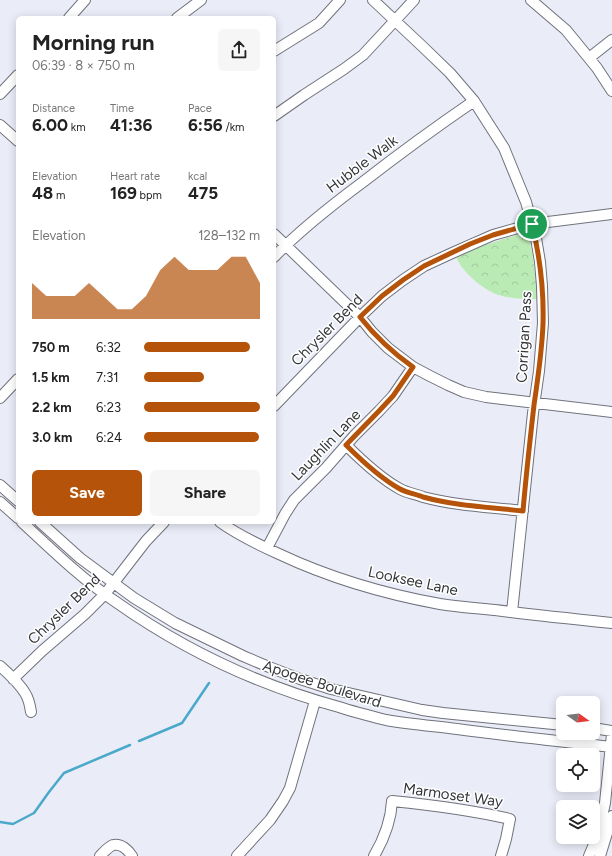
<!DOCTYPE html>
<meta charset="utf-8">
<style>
body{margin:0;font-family:Figtree,sans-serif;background:#f6f6f6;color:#222;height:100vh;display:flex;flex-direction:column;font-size:15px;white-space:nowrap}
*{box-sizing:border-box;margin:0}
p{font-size:13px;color:#767676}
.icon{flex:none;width:22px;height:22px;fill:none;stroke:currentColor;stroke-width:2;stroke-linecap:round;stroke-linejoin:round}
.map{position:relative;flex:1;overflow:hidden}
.details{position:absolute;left:16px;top:16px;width:260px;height:508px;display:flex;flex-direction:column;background:#fff;border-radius:6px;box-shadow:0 2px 10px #0003}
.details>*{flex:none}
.needle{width:26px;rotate:104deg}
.tools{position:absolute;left:556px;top:696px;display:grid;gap:8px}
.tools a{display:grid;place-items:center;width:44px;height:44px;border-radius:6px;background:#fff;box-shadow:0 2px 10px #0003;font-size:20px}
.pin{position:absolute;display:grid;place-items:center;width:34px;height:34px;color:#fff;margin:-17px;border:2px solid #fff;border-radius:50%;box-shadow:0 1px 4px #0007}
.round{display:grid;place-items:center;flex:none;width:42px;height:42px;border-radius:6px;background:#f6f6f6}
.summary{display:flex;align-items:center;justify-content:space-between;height:68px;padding:0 16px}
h1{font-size:22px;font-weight:700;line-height:30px}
.metrics{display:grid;grid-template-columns:repeat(3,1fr);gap:6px;height:68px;padding:4px 16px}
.metrics div{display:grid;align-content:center}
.metrics b{font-size:17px;font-weight:700}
.metrics small{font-size:11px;font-weight:400}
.metrics p{font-size:11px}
.chart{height:112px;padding:8px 16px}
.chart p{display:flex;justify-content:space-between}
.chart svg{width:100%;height:72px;margin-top:4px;fill:#b45309;opacity:.7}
.action{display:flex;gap:8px;margin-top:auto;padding:8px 16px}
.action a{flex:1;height:46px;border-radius:6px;background:#b45309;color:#fff;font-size:16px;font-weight:700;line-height:46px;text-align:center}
.action a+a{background:#f6f6f6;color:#222}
ul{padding:0 16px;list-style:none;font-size:13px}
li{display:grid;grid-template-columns:64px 48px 1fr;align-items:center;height:30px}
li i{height:10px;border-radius:5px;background:#b45309}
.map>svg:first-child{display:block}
.park{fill:url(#park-crowns)}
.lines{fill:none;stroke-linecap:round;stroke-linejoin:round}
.stream{stroke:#4aa9ca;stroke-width:2.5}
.minor-casing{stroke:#70727c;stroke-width:12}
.minor{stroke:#fff;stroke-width:10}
.route-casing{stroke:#fff;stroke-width:8}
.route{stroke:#b45309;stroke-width:5}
.labels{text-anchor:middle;stroke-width:3;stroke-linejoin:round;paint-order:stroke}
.street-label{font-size:15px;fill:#34363a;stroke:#fff}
</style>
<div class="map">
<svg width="612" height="856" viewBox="0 0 612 856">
<defs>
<pattern id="park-crowns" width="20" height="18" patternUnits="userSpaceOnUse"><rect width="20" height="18" fill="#bbebb4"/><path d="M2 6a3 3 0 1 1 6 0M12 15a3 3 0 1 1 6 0" fill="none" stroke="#a1ca9c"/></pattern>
</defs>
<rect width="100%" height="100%" fill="#eaedf8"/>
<path class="park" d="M523 233H528C533 255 536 276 537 299 525 299 514 299 502 296 486 292 464 274 457 259L458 256C479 246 501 240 523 233Z"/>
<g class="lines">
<path class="stream" d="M139 741 182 723 209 683
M0 822 13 824 34 813 49 792 64 773 130 745"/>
<defs>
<path id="minor" d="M373 0 422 46 450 73 474 101 504 148 526 202 536 238 540 262 542 286 543 323 539 371 533 413 512 612
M531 0 566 30 597 68 612 91
M69 18 85 0
M177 18 201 0
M274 51 319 23 340 0
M589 58 612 40
M0 94 18 75
M274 116 304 95 344 69 363 55 414 0
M0 125 18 141
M274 234 360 317 372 332 388 348 413 367 430 376 448 385 464 392 486 397 612 412
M274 257C301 229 332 205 363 182 399 154 436 127 474 101
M0 398 18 379
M274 406 360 317 382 296 403 280 424 266 450 254 493 235 532 224 612 214
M346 445C362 461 380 478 400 489 407 493 416 494 423 497 456 506 490 507 523 511
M0 485 18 501
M0 502 18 518
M22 522C52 550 82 579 116 602 184 650 258 685 339 707 354 712 370 716 386 720 409 724 433 726 457 729 508 736 560 741 612 747
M40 522 80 558 134 598 175 623 243 656 269 667 300 679 331 689 422 710 443 713 563 725
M220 522C238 535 259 545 279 554 330 578 385 594 440 604 458 607 477 608 495 610 534 615 573 619 612 623
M267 548 285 514 294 500 326 468 354 436 379 411 393 396 413 367
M0 666C9 674 19 683 25 693 29 699 30 705 31 712
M13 679 42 651 85 614 105 594 146 541 164 522
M593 728 612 731
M100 856C103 853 108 847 113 845 121 843 128 850 132 856
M237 856 270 820 283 801 290 788 315 701
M374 856C384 839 391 821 392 801 432 805 471 810 510 819L506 839 501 856
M589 856 598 835 605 803 612 734
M600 856 611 820 612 816"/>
</defs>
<use href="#minor" class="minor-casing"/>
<use href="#minor" class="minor"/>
</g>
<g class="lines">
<defs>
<path id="route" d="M532 224C540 257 544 290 543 324 542 351 538 378 534 405 530 440 526 476 523 511 489 507 456 506 423 497 416 494 407 493 400 489 380 478 362 461 346 445L379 411 393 396 413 367C393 353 375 336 360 317L382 296 403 280 424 266 470 244 493 235Z"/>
</defs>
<use href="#route" class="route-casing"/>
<use href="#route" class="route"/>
</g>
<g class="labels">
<g class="street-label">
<text transform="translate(362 164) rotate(-37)" y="5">Hubble Walk</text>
<text transform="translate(327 330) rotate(-45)" y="5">Chrysler Bend</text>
<text transform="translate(524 337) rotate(-87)" y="5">Corrigan Pass</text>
<text transform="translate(326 445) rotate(-46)" y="5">Laughlin Lane</text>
<text transform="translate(413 581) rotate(12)" y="5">Looksee Lane</text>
<text transform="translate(64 609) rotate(-44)" y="5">Chrysler Bend</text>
<text transform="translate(322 684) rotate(18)" y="5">Apogee Boulevard</text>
<text transform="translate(453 795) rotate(8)" y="5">Marmoset Way</text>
</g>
</g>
</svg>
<div class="tools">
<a><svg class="needle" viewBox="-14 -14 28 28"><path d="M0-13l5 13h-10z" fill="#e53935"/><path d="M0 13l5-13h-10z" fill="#767676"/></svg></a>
<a><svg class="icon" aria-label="locate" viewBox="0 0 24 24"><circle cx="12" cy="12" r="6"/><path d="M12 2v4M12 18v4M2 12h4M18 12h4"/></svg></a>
<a><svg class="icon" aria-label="layers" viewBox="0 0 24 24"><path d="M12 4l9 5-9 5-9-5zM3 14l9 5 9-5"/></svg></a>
</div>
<div class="pin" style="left:532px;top:224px;background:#1e9e55"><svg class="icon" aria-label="arrive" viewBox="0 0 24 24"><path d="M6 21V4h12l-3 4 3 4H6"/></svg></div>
<section class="details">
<div class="summary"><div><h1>Morning run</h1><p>06:39 · 8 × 750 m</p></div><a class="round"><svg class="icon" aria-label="share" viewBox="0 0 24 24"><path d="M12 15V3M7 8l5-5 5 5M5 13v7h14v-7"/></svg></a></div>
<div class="metrics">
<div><p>Distance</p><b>6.00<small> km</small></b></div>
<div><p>Time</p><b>41:36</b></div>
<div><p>Pace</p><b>6:56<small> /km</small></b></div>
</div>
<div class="metrics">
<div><p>Elevation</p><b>48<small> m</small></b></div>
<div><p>Heart rate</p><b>169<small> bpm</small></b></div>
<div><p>kcal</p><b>475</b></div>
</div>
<div class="chart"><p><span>Elevation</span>128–132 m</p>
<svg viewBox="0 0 160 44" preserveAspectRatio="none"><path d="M0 44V22L10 30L20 30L30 30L40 22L50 30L60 38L70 38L80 30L90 14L100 6L110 14L120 14L130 14L140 6L150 6L160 22V44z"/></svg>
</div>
<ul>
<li><b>750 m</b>6:32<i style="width:91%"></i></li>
<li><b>1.5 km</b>7:31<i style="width:52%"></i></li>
<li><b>2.2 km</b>6:23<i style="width:100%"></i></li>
<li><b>3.0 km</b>6:24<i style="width:99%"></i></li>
</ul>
<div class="action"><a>Save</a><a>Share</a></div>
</section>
</div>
